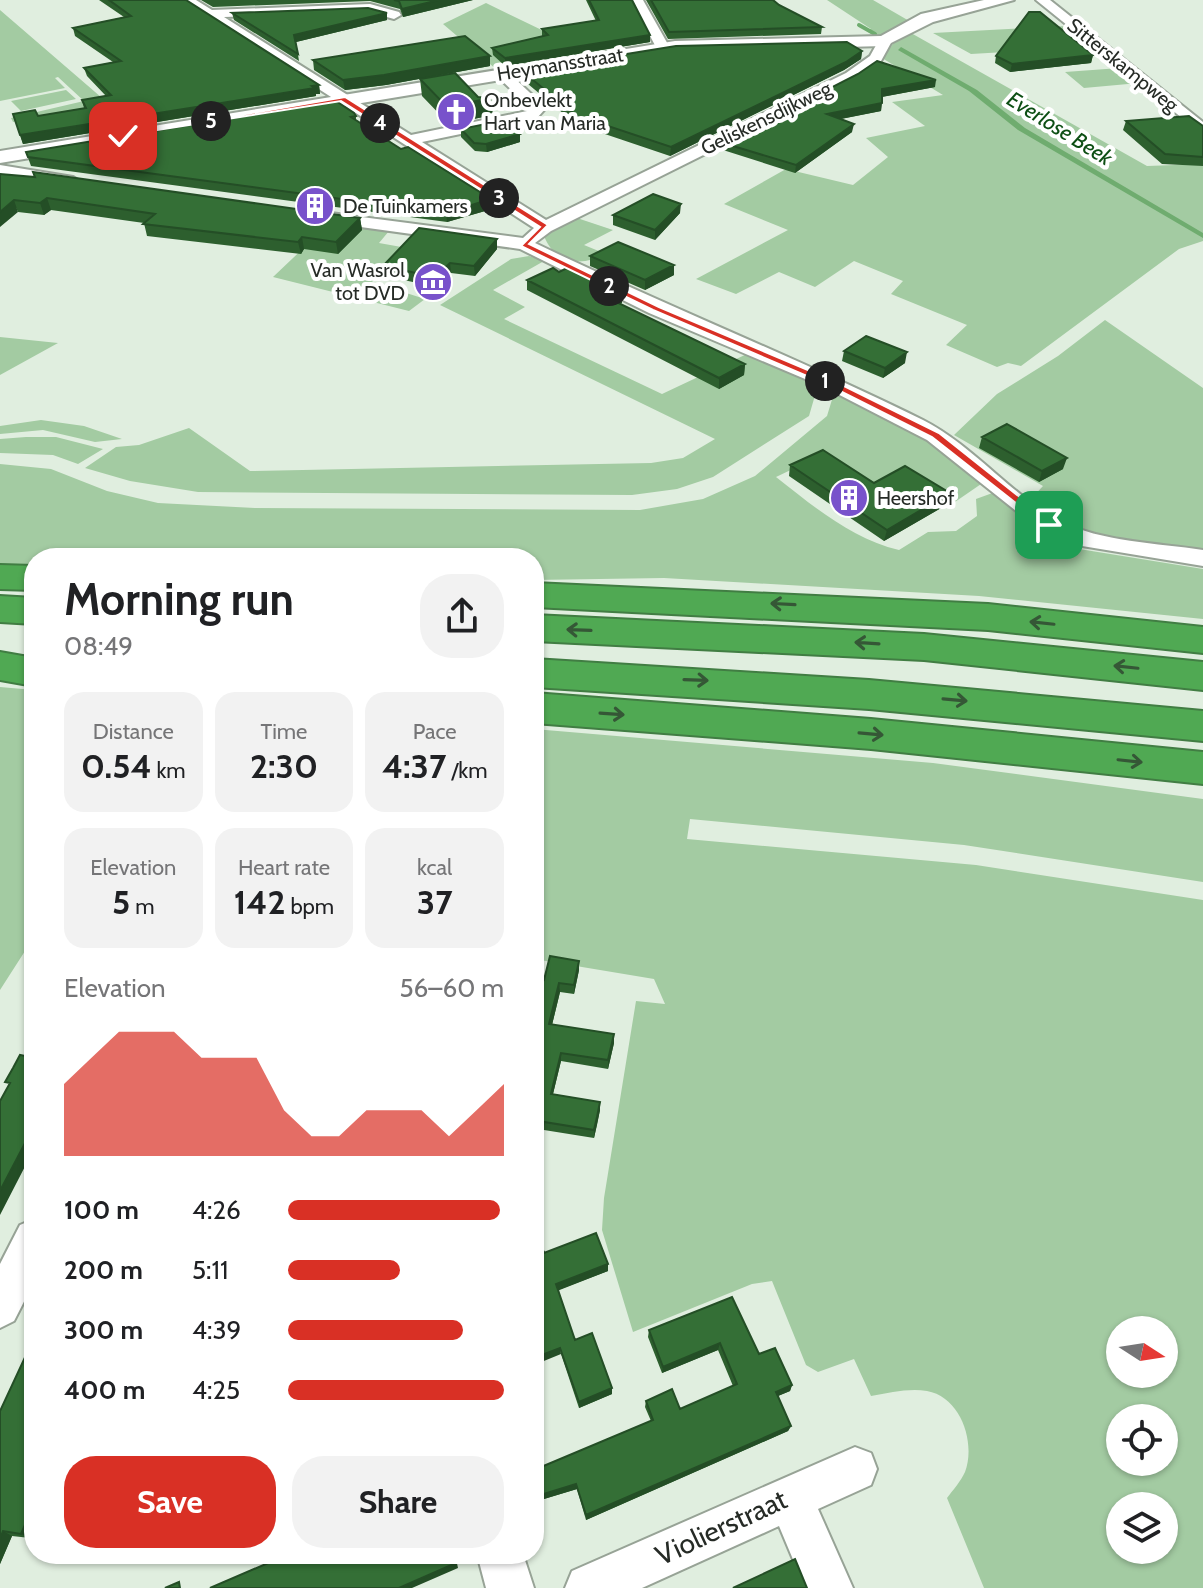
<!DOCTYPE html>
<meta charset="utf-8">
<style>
body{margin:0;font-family:Cabin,sans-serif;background:#f2f2f2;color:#202124;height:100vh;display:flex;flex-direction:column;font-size:30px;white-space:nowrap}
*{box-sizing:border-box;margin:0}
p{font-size:26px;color:#757577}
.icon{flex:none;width:44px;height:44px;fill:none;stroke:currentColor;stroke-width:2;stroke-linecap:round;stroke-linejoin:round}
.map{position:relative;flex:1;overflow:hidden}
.side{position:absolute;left:24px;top:548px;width:520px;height:1016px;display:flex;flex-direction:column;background:#fff;border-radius:32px;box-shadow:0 2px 6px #0004}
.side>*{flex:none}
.needle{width:52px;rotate:102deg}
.controls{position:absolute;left:1106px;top:1316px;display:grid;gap:16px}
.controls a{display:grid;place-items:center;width:72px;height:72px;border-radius:50%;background:#fff;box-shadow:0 2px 6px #0004;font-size:40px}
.pin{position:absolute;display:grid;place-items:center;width:68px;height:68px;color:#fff;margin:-34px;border-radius:16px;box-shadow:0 4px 12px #0006}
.km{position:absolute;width:40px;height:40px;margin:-20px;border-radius:50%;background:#222;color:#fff;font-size:22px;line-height:40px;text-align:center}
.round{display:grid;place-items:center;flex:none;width:84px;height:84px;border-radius:32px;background:#f2f2f2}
.summary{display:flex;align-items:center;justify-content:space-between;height:136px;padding:0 40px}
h1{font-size:44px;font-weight:800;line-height:60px}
.figures{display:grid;grid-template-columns:repeat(3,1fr);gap:12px;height:136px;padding:8px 40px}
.figures div{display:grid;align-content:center;border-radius:20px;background:#f2f2f2;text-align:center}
.figures b{font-size:34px;font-weight:800}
.figures small{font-size:22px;font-weight:400}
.figures p{font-size:22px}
.chart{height:224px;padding:16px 40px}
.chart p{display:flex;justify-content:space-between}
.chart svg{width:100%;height:144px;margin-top:8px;fill:#d93025;opacity:.7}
.action{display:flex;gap:16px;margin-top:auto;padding:16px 40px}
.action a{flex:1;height:92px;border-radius:32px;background:#d93025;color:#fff;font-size:32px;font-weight:800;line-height:92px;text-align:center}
.action a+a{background:#f2f2f2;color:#202124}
ul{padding:0 40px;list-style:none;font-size:26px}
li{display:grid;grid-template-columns:128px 96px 1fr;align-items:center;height:60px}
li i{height:20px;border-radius:10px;background:#d93025}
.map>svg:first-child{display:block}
.green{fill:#a3cba2;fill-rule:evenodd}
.water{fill:#6fac6f}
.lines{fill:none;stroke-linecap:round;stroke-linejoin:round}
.stream{stroke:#6fac6f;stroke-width:4}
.minor-casing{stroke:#97a396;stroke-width:4}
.tertiary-casing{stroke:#97a396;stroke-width:4}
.motorway-casing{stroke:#417d43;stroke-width:4}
.minor{fill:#fff;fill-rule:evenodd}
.tertiary{fill:#fff;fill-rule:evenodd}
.motorway{fill:#50a953;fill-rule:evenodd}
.wall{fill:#2d5f2e}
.shaded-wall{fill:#244e26}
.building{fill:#346f36;stroke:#244e26;stroke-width:2}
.oneway{stroke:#355736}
.route{fill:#d93025;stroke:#fff;stroke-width:2}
.labels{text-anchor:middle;stroke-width:8;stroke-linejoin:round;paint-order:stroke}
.far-street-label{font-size:20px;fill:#262b26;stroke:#fff}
.far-poi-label{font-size:20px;fill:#262b26;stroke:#fff;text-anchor:start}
.far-water-label{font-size:22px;font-style:italic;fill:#0d4f14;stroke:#fff}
.near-street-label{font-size:28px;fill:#262b26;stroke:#fff}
</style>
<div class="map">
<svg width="1203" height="1588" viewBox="0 0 1203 1588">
<rect width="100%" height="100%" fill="#e0eedf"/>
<path class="green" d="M827 0H873L911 22 876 37 865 30 871 29Z
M486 3 550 34 499 48 526 65 497 70 443 24Z
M0 10 109 104 13 122 11 118 84 101 58 77 55 78 65 88 0 101Z
M1067 26 1093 47 971 54 933 33Z
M911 33 1147 166 1203 164V241L1179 249 1021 366 1008 363 997 367 946 345 967 325 891 294 903 281 854 261 815 287 779 272 736 294 696 279 788 230 724 204 786 169 853 185 888 157 866 138 925 126 892 102 943 95 882 58 897 39Z
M1120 68 1139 83 1084 88 1065 72Z
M66 90 76 99 21 111 11 101Z
M574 217 613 230 584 245 606 254C581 267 555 264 544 236Z
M332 221 389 231 379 243 407 248 372 282 425 299 409 311 273 277Z
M529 256 544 261 493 290 525 307 504 319 662 394 749 353 818 385 809 416 713 477 677 489 632 495 198 492 130 481 85 468 116 447 139 445 189 428 250 471 651 463 683 458 715 439 440 305 511 259Z
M1105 320 1203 388V555C1143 544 1076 543 1030 500L1043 486 954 435 997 394 1058 356Z
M0 337 58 343 0 375Z
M834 393 922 436 984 482 952 504 903 475 874 491 818 457 776 477C813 506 852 539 899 550L928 532 956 531 977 516 976 499 998 491 1073 548 1203 569V619L979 596 664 578 534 580V558H34V565L0 564V464L51 469 107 491 158 503 255 508 640 510 703 499 755 476 827 416Z
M41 420 84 426 122 439 95 442 43 430 0 434V426Z
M26 437H56L103 449 78 464 53 455 0 453V439Z
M0 687 34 690V937L0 990Z
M534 729 933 763 1203 799V882L964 845 690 819 687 839 976 865 1203 900V1588H984L947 1498C953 1490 961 1481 965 1472 976 1443 961 1397 927 1391 908 1388 890 1393 871 1396L854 1359 818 1372 806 1365 772 1281 752 1284 633 1332 602 1230 604 1198 636 1001 665 1004 654 979 534 959ZM1120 1330H1164V1374H1120ZM1120 1418H1164V1462H1120ZM1120 1506H1164V1550H1120Z"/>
<path class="water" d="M901 47 977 90 1025 128 1203 233V238L1018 130 969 91 898 50Z"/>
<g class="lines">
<path class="stream" d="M859 25 875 34"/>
<defs>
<path id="minor" d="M181 0H196L212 10 370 4 399 12 401 15 394 19 369 12 224 17 411 135 527 111 530 108 494 73 506 70 546 108 537 118 422 142 546 220 846 73 870 56 880 38H890L892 41 881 61 856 79 551 231 535 243C663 305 796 357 923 420 974 446 1012 496 1060 521 1101 542 1158 543 1203 550V566L1076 545 1040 530 927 440 824 387 649 313 520 249 317 221V213L323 212 523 238 534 228Z
M631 0H643L670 48 668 51H658Z
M1036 0H1050L1203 122V135Z
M0 165 73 177 81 182 73 187 0 175Z
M34 1219V1282L14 1321 0 1328V1264L20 1225Z
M855 1447 871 1453 877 1469 871 1485 818 1509 853 1588H805L779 1526 642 1588H565L572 1571Z
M477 1554H523L534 1588H486Z"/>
<path id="tertiary" d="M984 0H1014L933 22 885 46 675 51 0 163V151L675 41 881 36 921 14Z"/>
<path id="motorway" d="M0 565 34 566V590L0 589Z
M534 583 988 604 1203 627V653L988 630 534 607Z
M0 596 34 598V624L0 622Z
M534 615 924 634 1203 662V690L924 660 534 641Z
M0 652 34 658V686L0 680Z
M534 659 869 680 1203 711V741L869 709 534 687Z
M534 693 871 719 1203 752V784L871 749 534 723Z"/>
</defs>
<use href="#minor" class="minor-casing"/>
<use href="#tertiary" class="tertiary-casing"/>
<use href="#motorway" class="motorway-casing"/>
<use href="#minor" class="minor"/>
<use href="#tertiary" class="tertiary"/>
<use href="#motorway" class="motorway"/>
</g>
<path class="wall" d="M99 0H186L319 85 320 94H316V96L23 144 13 114 38 116 84 108 82 100 106 96 87 76 84 68 113 62 75 36 73 28 124 17Z
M201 0H473L403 17 400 9 370 1 213 7Z
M586 0H632L650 42 505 66 493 55 492 48 542 36V29L596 21Z
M646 0H773L779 5 822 27 821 34 668 39Z
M232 13H387V20L296 42 299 61 234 20Z
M862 51 861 59 844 70 670 156 590 129 583 130 522 79V71Z
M1093 55 1091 63 1010 72 995 63 996 56Z
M490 56V66L386 85 345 90 314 70 313 60Z
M858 74 935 87 882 97 881 111 840 119 852 132 795 173 723 150V143Z
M420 79 493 115 449 124 422 96Z
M356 116V120L492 209 447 222 31 166 26 152Z
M1126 121 1203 126V166L1162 164 1123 130Z
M461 129 520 142 487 152 475 151 461 137Z
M0 174 360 218 362 230 338 254 304 249 301 254 147 236 144 223 51 210 44 215 18 212Z
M680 213 655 240 613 225V215Z
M497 239V249L475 276 451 273 436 287 385 276 383 266Z
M590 256 674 265V275L645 290 590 266Z
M527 280 622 303 620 304 745 364 744 375 719 389 527 290Z
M844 351 905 363 883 378 842 361Z
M982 437 1063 469 1039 482 979 448Z
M790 465 874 483 948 504 884 541 789 476Z
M579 961V970L574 994 560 992 552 1025 614 1034V1043L608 1069 561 1061 553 1094 600 1102V1110L597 1125 594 1138 544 1130 534 1179 544 980Z
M544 1253 608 1271 558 1290 575 1340 612 1394 579 1408 561 1354Z
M732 1297 759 1354 792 1385 790 1391 778 1396 791 1426 788 1431 586 1520 577 1489 534 1502 651 1421 645 1407 646 1401 680 1409 733 1386 718 1350 662 1373 648 1337 649 1330Z
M0 1411 30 1538 12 1536 0 1564Z"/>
<path class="shaded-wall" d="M439 0H473L403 17 402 9Z
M387 13V20L296 42 294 35Z
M650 35V42L505 66V58Z
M862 51 861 59 844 70 670 156 671 147Z
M1093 55 1091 63 1010 72 1012 64Z
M490 56V66L386 85 345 90 343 80Z
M936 80 935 87 881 97 882 89Z
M319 85 320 94H316V96L23 144 20 135Z
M491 98 493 115 449 124 447 107Z
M882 103 881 111 826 122 827 114Z
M590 120V129L583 130V121Z
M854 124 852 132 795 173 796 165Z
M520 134V142L487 152 486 144Z
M47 198 51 210 44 215 40 203Z
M491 199 492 209 447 222 446 213Z
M14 200 18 212 0 227V212Z
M681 204 680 213 655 240V230Z
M360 218 362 230 338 254 336 242Z
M302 237 304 249 301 254 298 242Z
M497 239V249L475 276 474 266Z
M450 263 451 273 436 287 435 277Z
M674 265V275L645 290V280Z
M622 293V303L610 309V299Z
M907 352 905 363 883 378 885 368Z
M745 364 744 375 719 389V378Z
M1067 458 1063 469 1039 482 1042 471Z
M950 493 948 504 884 541 887 530Z
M579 961V970L574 994V985Z
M559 983 560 992 550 1033 549 1024Z
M614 1034V1043L608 1069V1060Z
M561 1053V1061L551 1102V1094Z
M600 1102V1110L594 1138V1130Z
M544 1122V1130L534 1179V1167Z
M34 1126V1149L0 1215V1191Z
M608 1264V1271L557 1291 556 1284Z
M720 1343 718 1350 662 1373 663 1367Z
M560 1348 561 1354 534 1365V1358Z
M792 1385 790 1391 773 1398 776 1392Z
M612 1388V1394L579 1408V1402Z
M791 1426 788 1431 586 1520V1515Z
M576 1484 577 1489 534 1502V1497Z
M34 1504V1529L30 1538 21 1534Z
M3 1531 12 1536 0 1564V1539Z
M454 1554H455L458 1568 412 1588H399Z"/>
<path class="building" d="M109 0H186L319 85 312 86 315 88 20 135 13 114 35 110 38 116 86 108 82 100 111 95 84 68 121 61 73 28 131 16Z
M394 0H439L402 9 399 1Z
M589 0H632L650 35 505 58 492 48 548 35 542 29 599 20Z
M651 0H773L779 5 822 27 669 32Z
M368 8 387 13 294 35 298 54 232 13Z
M1029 12H1040L1093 55 1012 64 996 56Z
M465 36 490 56 384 75 343 80 313 60Z
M847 42 862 51 846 62 671 147 590 120 583 121 522 71 676 46Z
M877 61 936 80 882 89V103L827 114 854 124 796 165 723 143 858 74Z
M455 73 478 97 491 98 447 107 420 79Z
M336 101 354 113 356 116 351 117 401 149 408 147 491 199 446 213 28 157 26 152Z
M1189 116 1203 126V157L1165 154 1126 121Z
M505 120 520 134 486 144 474 143 461 129Z
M33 172 360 218 336 242 302 237 298 242 143 224 155 214 47 198 40 203 14 200 0 212V174L35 177Z
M653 194 681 204 655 230 613 215Z
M419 228 497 239 474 266 450 263 435 277 383 266Z
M618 242 674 265 645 280 590 256Z
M569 267 622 293 610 299 745 364 719 378 527 280 553 268 559 272Z
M866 336 907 352 885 368 844 351Z
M1007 424 1067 458 1042 471 982 437Z
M823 450 874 483 905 466 950 493 887 530 790 465Z
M550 956 579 961 574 985 559 983 549 1024 614 1034 608 1060 561 1053 551 1094 600 1102 597 1117 594 1130 544 1122 534 1167V978L544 980Z
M34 1040V1126L0 1191V1101L10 1083 5 1082 13 1068 20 1055 25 1056Z
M534 1222 544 1253 596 1233 608 1264 556 1284 575 1340 592 1333 612 1388 579 1402 560 1348 534 1358Z
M732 1297 759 1354 775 1348 792 1385 776 1392 791 1426 586 1515 576 1484 534 1497V1470L653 1420 646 1401 672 1389 680 1409 737 1384 720 1343 663 1367 649 1330Z
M34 1338V1504L21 1534 3 1531 0 1539V1411Z
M289 1554H454L456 1563 399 1588H210Z
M795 1559 807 1588H733Z
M179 1582 180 1588H165Z"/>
<defs><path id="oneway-shaft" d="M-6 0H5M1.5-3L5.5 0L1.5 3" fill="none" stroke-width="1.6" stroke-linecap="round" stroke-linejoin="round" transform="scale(2)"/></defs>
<g class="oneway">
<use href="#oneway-shaft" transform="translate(783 604) rotate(-177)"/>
<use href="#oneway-shaft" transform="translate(1042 623) rotate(-174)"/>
<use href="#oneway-shaft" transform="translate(579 630) rotate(-178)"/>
<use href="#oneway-shaft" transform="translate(867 643) rotate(-176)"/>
<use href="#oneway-shaft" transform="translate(1126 667) rotate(-174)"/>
<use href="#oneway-shaft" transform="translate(696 680) rotate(2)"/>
<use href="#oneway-shaft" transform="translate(955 700) rotate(5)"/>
<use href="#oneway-shaft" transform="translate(612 714) rotate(4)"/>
<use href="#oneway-shaft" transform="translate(871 734) rotate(5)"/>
<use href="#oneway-shaft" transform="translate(1130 761) rotate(6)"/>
</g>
<path class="route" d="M345 97 548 225 529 244 659 307 834 381 939 433 1055 525 1046 527 932 437 828 385 653 310 521 246 540 227 341 101 119 136Z"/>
<defs>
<symbol id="church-disc" viewBox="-11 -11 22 22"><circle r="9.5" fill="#7852cb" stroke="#fff"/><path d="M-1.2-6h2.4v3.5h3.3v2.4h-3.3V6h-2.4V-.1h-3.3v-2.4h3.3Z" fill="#fff"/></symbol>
<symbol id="building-disc" viewBox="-11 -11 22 22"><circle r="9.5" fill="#7852cb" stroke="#fff"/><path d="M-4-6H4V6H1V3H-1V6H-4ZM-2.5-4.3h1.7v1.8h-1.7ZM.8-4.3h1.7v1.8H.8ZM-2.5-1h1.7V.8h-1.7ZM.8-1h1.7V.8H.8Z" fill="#fff"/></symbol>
<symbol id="museum-disc" viewBox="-11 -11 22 22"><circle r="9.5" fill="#7852cb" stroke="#fff"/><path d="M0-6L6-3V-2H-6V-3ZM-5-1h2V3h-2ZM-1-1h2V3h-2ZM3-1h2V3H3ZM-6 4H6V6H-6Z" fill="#fff"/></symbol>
</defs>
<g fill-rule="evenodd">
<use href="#church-disc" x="434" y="90" width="44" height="44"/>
<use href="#building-disc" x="293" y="184" width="44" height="44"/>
<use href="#museum-disc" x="411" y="260" width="44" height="44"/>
<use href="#building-disc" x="827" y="476" width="44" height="44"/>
</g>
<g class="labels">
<g class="far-street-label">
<text transform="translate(560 64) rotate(-9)" y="7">Heymansstraat</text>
<text transform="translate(1123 65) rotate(39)" y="7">Sitterskampweg</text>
<text transform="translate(766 118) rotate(-26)" y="7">Geliskensdijkweg</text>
</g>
<g class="far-poi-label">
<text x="484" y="107">Onbevlekt<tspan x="484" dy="23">Hart van Maria</tspan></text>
<text x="343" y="213">De Tuinkamers</text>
<text x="405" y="277" text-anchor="end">Van Wasrol<tspan x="405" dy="23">tot DVD</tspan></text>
<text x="877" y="505">Heershof</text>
</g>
<g class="far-water-label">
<text transform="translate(1060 128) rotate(32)" y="8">Everlose Beek</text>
</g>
<g class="near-street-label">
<text transform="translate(721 1527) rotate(-25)" y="10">Violierstraat</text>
</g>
</g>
</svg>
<div class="controls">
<a><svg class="needle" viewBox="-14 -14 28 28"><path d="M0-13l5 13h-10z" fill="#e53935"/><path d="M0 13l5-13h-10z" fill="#757577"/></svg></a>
<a><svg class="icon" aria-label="locate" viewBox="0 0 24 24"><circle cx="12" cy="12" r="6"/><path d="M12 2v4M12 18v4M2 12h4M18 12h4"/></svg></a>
<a><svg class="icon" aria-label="layers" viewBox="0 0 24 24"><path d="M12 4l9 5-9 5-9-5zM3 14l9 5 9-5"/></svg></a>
</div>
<div class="pin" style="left:1049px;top:525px;background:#1e9e55"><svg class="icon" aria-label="arrive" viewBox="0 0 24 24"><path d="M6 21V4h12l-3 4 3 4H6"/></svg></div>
<div class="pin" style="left:123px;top:136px;background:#d93025"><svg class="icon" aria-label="check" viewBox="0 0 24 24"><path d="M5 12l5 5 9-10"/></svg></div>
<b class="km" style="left:825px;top:381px">1</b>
<b class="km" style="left:609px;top:286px">2</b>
<b class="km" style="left:499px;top:198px">3</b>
<b class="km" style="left:380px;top:123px">4</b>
<b class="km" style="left:211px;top:121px">5</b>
<section class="side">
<div class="summary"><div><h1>Morning run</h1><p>08:49</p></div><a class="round"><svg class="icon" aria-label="share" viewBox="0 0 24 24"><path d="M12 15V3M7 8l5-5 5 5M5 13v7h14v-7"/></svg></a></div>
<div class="figures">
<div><p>Distance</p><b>0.54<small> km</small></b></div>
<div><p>Time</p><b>2:30</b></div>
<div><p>Pace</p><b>4:37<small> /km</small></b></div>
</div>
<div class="figures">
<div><p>Elevation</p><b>5<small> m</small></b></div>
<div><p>Heart rate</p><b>142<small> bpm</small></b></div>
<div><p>kcal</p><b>37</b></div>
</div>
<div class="chart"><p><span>Elevation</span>56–60 m</p>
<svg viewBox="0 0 160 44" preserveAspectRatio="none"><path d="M0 44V22L10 14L20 6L30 6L40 6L50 14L60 14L70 14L80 30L90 38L100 38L110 30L120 30L130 30L140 38L150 30L160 22V44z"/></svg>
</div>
<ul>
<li><b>100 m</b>4:26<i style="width:98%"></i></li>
<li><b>200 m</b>5:11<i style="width:52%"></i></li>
<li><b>300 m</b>4:39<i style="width:81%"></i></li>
<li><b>400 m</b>4:25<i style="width:100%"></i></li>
</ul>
<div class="action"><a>Save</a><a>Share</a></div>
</section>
</div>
